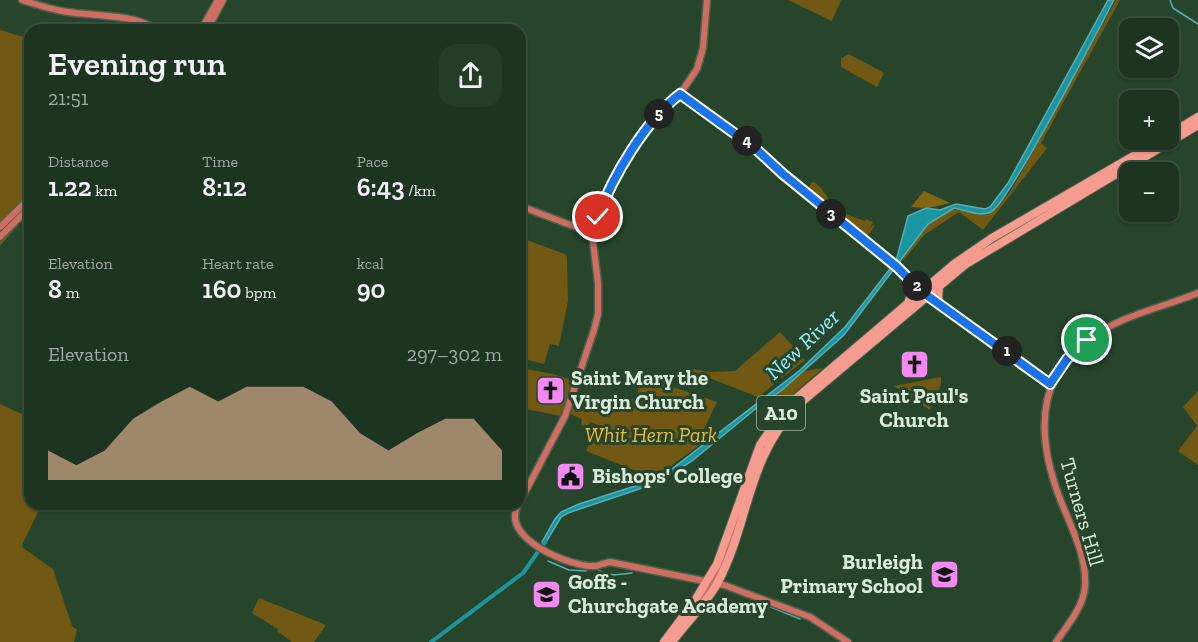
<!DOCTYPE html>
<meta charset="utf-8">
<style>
body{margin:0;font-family:"Zilla Slab",serif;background:#253c29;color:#f1f3f6;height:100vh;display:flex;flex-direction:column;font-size:22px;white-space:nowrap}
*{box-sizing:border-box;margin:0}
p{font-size:20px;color:#a0aaa5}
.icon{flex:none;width:33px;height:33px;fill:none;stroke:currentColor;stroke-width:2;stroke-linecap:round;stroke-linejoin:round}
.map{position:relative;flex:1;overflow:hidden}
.side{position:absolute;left:24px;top:24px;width:502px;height:486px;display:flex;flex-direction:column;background:#1d3420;border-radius:18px;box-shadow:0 2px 4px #0004,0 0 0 2px #3b4f3e}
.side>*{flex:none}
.buttons{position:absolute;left:1119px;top:18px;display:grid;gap:12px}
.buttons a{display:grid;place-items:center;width:60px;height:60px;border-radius:12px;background:#1d3420;box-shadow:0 2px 4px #0004,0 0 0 2px #3b4f3e;font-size:30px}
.pin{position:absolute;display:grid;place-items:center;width:51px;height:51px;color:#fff;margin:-26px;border:3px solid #fff;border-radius:50%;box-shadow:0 2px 6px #0007}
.km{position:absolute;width:30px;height:30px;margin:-15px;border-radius:50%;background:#222;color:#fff;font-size:16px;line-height:30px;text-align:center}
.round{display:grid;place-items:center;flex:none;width:63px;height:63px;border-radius:18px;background:#253c29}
.head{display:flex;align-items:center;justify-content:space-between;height:102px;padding:0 24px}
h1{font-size:33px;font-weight:600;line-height:45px}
.figures{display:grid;grid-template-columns:repeat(3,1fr);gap:9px;height:102px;padding:6px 24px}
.figures div{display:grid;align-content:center}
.figures b{font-size:26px;font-weight:600}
.figures small{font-size:16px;font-weight:400}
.figures p{font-size:16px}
.chart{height:168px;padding:12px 24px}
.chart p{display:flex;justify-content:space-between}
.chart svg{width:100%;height:108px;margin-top:6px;fill:#d6ab8b;opacity:.7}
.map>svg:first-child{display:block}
.green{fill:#725913}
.forest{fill:#836615}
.water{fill:#1c95a3;stroke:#55afb4;stroke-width:1.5}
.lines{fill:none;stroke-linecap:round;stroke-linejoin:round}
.stream{stroke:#55afb4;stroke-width:1.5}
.canal{stroke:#1c95a3;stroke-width:4}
.secondary-casing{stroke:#47634b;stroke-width:9}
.highway-casing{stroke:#47634b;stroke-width:10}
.secondary{stroke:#cf6d63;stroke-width:6}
.highway{stroke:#f69b90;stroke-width:8}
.route-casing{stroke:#fff;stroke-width:12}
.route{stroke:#1a73e8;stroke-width:8}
.labels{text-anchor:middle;stroke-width:6;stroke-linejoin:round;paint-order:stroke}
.shield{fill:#27452b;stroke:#a4baa7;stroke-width:1.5}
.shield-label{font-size:20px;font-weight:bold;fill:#daecdc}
.poi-label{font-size:21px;font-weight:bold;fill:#daecdc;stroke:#27452b;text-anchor:start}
.park-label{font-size:21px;font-style:italic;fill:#eebc32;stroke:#27452b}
.street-label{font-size:21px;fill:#daecdc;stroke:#27452b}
.water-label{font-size:22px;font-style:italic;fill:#91f1ff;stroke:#27452b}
</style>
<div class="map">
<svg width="1198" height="642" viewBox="0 0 1198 642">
<rect width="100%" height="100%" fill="#27452b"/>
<path class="green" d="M788 0H841L832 21Z
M1116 0H1120L1041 143 1047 148 983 230 959 212 924 235 904 260 903 258 928 225 952 209 988 215 1011 191Z
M0 30 30 39V211L0 246Z
M849 54 884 73 877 87 841 67V58Z
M814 182C823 188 826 197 833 204 840 213 854 217 865 221L866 219 873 222 869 230 873 225 875 226 868 235 863 236 808 191 811 183Z
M521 238 565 254 567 257 568 301 559 346 550 344 544 364 521 358Z
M780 332 805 360 758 397 684 368 710 372 735 371Z
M521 368 553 374 572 380 561 416 521 408Z
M823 368 784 402 768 423 764 403 805 371Z
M941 377V383L936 402 932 401 930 410 894 386Z
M649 379 717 402 702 433 708 439 654 478 586 451 598 425 590 422 588 428 581 425 582 419 570 414 575 403 582 396 584 400 607 405V400L639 398 637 381Z
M1198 391V465L1178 451 1197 426 1183 407Z
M0 404 30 418V504H42L22 545 23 548 53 569 72 626 77 630 74 642H0Z
M259 598 326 625 314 642H292L277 631 278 629 252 613Z"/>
<path class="forest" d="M924 191 950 203 929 208 911 207Z"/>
<path class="water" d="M1108 0H1114C1098 30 1009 203 991 212 981 217 964 210 954 208L928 224 844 335 782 390 759 406 692 461 657 483 568 513 561 517 545 544 542 542 555 519 561 512 579 504 660 478 799 371 845 327 896 261 908 216 926 208 940 210 956 204 985 209 990 207 1008 183Z"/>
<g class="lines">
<path class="stream" d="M1170 0 1173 8 1198 24
M548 561 569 570 586 571
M599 571 614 575 632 573
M766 605 800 619
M828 633 842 642"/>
<path class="canal" d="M431 642 523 573 545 542"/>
<defs>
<path id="secondary" d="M22 0C37 5 53 10 68 12 93 16 137 14 156 30
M201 30 218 0
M207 30 223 0
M680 94 747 142 783 174 897 268 921 291 1050 384
M520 206 592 233
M0 227 30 198
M592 233 609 190 638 142 671 101 680 94 697 69 703 48 707 0
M0 237 30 207
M520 502 565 416 594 330 598 314V283L592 233
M519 504C497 537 571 568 596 566 600 565 605 563 610 562L724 585 810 617 848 642
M711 584 739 519
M693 609 713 584
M1056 642C1067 626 1084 606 1085 586 1087 556 1071 527 1060 499 1038 441 1033 379 1089 339 1122 315 1161 308 1198 293"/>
<path id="highway" d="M1168 135 1198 117
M909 300 913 291 911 281
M938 303 939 285
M664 642 694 602 717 564 760 445 786 407 954 264 992 238 1161 140
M672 642C686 623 705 605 717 584 750 523 745 461 798 405L966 264 1198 125"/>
</defs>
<use href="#secondary" class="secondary-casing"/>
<use href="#highway" class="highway-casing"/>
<use href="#secondary" class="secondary"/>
<use href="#highway" class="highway"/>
</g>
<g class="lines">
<defs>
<path id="route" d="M598 217C612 177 646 120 680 94L756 149 783 174 897 267 921 291 1050 384 1067 359 1087 340"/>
</defs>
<use href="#route" class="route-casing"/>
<use href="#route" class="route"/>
</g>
<defs>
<symbol id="church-square" viewBox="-11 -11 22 22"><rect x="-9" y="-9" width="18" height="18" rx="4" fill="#f38af2" stroke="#27452b"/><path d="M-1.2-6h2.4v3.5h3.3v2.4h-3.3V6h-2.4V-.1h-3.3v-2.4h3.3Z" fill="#111"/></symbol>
<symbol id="civic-square" viewBox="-11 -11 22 22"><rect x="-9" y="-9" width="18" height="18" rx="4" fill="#f38af2" stroke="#27452b"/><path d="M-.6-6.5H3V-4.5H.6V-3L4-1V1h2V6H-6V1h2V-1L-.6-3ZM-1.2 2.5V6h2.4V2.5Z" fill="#111"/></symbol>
<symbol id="school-square" viewBox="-11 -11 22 22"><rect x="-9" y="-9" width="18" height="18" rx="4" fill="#f38af2" stroke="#27452b"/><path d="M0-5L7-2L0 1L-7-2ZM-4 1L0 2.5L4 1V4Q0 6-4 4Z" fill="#111"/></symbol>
</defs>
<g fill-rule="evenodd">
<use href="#church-square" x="898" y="348" width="33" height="33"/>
<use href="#church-square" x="534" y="374" width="33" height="33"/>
<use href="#civic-square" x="554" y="460" width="33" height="33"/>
<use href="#school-square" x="928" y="558" width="33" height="33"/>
<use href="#school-square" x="530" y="578" width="33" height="33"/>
</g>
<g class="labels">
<rect class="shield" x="757" y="396" width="48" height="34" rx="4.5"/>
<g class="shield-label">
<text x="781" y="420">A10</text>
</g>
<g class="poi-label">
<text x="571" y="385">Saint Mary the<tspan x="571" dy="24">Virgin Church</tspan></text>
<text x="914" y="403" text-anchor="middle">Saint Paul's<tspan x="914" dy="24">Church</tspan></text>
<text x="592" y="483">Bishops' College</text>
<text x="923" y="569" text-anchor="end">Burleigh<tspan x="923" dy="24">Primary School</tspan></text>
<text x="568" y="589">Goffs -<tspan x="568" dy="24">Churchgate Academy</tspan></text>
</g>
<g class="park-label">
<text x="651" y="442">Whit Hern Park</text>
</g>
<g class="street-label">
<text transform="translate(1082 512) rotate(74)" y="7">Turners Hill</text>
</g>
<g class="water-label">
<text transform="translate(802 344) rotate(-43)" y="8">New River</text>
</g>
</g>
</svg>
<div class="buttons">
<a><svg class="icon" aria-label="layers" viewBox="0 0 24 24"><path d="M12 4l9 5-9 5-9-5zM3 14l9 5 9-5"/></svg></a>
<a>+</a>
<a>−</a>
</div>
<div class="pin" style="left:1087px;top:340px;background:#1e9e55"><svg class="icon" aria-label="arrive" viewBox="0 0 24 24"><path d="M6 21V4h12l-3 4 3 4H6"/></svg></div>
<div class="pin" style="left:598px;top:217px;background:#d93025"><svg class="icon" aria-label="check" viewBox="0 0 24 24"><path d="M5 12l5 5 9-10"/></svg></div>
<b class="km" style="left:1007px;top:351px">1</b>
<b class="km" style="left:917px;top:286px">2</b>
<b class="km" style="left:831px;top:214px">3</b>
<b class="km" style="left:747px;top:141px">4</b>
<b class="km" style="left:659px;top:114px">5</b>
<section class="side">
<div class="head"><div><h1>Evening run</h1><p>21:51</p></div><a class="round"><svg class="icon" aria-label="share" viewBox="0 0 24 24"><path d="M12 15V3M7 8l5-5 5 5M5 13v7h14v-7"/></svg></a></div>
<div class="figures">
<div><p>Distance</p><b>1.22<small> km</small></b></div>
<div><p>Time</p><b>8:12</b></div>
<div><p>Pace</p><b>6:43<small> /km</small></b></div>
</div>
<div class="figures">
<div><p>Elevation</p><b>8<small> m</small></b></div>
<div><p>Heart rate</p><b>160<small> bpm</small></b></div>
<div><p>kcal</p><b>90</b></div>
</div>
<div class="chart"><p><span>Elevation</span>297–302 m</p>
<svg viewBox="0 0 160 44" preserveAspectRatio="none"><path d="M0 44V32L10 38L20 32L30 19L40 12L50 6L60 12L70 6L80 6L90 6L100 12L110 25L120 32L130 25L140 19L150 19L160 32V44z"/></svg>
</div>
</section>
</div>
